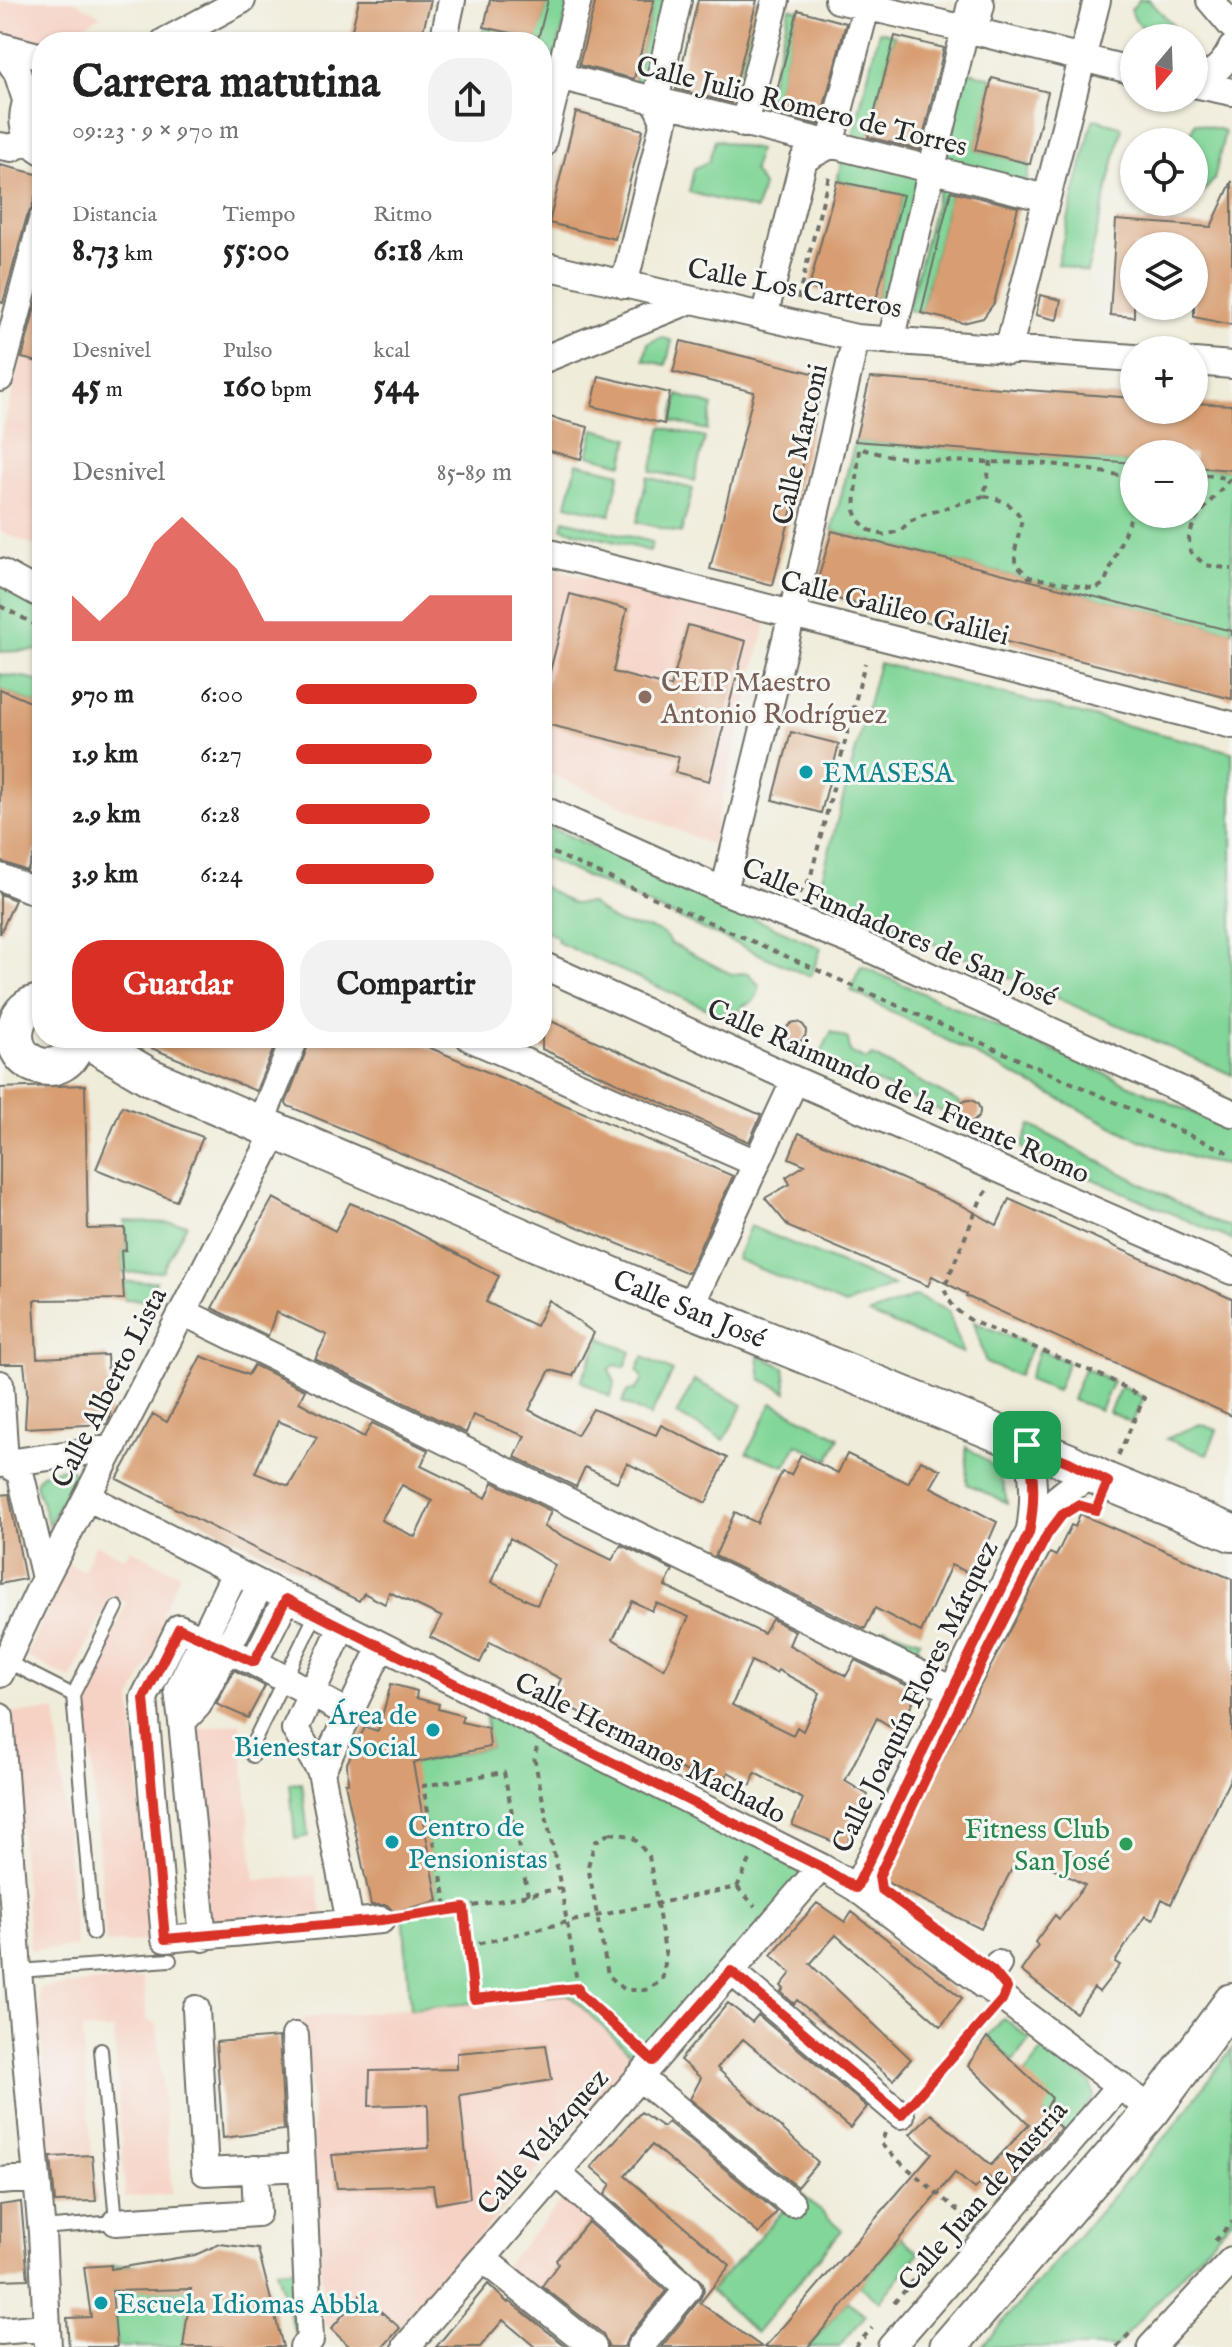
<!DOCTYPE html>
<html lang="es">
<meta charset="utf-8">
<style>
body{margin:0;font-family:"IM FELL English",serif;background:#f2f2f2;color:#222;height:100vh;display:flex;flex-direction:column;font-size:30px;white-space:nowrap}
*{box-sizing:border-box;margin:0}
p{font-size:26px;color:#767676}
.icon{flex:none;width:44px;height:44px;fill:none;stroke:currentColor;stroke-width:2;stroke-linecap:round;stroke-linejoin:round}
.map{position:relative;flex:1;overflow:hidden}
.side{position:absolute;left:32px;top:32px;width:520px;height:1016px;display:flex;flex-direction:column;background:#fff;border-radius:32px;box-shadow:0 2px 6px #0004}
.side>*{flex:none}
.needle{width:52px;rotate:199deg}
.controls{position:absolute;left:1120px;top:24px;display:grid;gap:16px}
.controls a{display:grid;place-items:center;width:88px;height:88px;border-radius:50%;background:#fff;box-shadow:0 2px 6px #0004;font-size:40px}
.pin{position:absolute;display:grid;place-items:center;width:68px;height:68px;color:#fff;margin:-34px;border-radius:16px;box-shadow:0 4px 12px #0006}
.round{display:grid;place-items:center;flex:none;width:84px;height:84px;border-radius:32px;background:#f2f2f2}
.head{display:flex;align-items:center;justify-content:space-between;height:136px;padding:0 40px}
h1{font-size:44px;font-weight:700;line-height:60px}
.metrics{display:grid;grid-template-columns:repeat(3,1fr);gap:12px;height:136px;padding:8px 40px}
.metrics div{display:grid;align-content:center}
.metrics b{font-size:34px;font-weight:700}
.metrics small{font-size:22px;font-weight:400}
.metrics p{font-size:22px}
.chart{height:224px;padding:16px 40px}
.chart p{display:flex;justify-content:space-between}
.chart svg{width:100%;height:144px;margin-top:8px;fill:#d93025;opacity:.7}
.primary-button{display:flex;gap:16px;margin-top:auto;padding:16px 40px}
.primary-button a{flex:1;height:92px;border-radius:32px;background:#d93025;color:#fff;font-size:32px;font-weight:700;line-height:92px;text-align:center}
.primary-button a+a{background:#f2f2f2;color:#222}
ul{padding:0 40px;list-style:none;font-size:26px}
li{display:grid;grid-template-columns:128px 96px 1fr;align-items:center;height:60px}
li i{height:20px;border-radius:10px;background:#d93025}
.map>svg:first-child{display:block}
.built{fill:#f6d2c4}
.green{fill:#82d699;stroke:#568062;stroke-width:2}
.building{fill:#d89e72;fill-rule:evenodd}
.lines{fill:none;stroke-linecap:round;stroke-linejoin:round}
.lane-casing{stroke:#706f68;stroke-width:16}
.street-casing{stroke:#706f68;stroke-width:30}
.secondary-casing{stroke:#706f68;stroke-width:40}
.path{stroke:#706f68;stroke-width:4;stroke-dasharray:6 6;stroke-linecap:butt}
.lane{stroke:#fff;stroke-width:12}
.street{stroke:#fff;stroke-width:26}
.secondary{stroke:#fff;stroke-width:36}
.route-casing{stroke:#fff;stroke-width:16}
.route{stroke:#d93025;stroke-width:10}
.education-dot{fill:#8d6e63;stroke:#f6f6f2;stroke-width:3}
.culture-dot{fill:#0f9aa8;stroke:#f6f6f2;stroke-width:3}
.leisure-dot{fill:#2e9e5b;stroke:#f6f6f2;stroke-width:3}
.labels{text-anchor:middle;stroke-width:6;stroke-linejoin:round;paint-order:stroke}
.street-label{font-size:28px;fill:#2b2b2b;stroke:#f6f6f2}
.education-label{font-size:28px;fill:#785e54;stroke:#f6f6f2;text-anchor:start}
.culture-label{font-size:28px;fill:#0d838f;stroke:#f6f6f2;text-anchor:start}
.leisure-label{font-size:28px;fill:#27864d;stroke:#f6f6f2;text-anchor:end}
</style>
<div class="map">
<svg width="1232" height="2347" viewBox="0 0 1232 2347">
<rect width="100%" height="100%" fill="#f6f6f2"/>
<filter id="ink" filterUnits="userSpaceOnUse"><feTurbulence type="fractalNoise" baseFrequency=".0125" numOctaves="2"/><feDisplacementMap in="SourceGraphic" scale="16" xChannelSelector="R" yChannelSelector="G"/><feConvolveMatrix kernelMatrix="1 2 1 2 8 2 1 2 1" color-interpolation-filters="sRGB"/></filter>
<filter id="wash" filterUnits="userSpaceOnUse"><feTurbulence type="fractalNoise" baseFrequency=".006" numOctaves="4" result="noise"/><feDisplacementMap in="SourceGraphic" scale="32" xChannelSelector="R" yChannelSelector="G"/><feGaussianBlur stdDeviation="1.8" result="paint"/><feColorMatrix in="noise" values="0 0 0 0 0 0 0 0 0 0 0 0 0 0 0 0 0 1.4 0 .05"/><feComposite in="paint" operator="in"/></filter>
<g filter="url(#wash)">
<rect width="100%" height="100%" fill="#f0ecda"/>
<path class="built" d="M0 0H73L101 16 53 42H42V46L0 35Z
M42 278V549L0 531V440Z
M542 567 766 623 711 845 542 770Z
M95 1544 125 1558 130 1549 180 1574 162 1615 171 1619 131 1699 153 1941 106 1943 86 1693 127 1602 111 1595 71 1679 26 1656 69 1564 83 1571Z
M56 1711 76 1947 30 1950 11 1713Z
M240 1723 255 1881 316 1875 323 1920 255 1918 208 1923 192 1730Z
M143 1978 147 2021 157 2024 172 2194 125 2197 114 2030H82L96 2201 51 2202 39 1988Z
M568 1994 634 2059 383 2347H350L324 2323 310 2075 303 2018Z
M570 2192 680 2287 627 2347H598L502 2268Z"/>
<path class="green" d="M548 0H570L553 68 542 65V42H480L484 27 537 39Z
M654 0H664L642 87 633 84Z
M757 0 766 2 737 111 729 109Z
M1139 0H1149L1172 24 1175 32 1165 38H1153L1135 20 1131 10Z
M790 8 798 10 770 119 761 116Z
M879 31 895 35 867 143 852 140Z
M966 71 992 78 975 150 1030 164 1025 186 942 166Z
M1096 119 1120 126 1122 129 1087 272 1057 264 1093 120Z
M1195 123 1225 131 1214 180 1198 198H1194V142H1187Z
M715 140 758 150 753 171 763 186 756 210 689 192 694 169 709 161Z
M842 159 918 177 886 307 875 304 903 195 837 181Z
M940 185 952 187 921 313 908 310Z
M662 337 672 341 666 365 644 360 648 343Z
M678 395 713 406 707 430 672 421Z
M662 427 705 438 694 481 651 471Z
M594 429 629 438 623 464 588 455Z
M855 441 1134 463V514H1194V467L1232 470V631L832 531Z
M577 463 620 473 610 515 567 505Z
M647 477 693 489 681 533 637 522Z
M564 520 652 542 650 551 562 528Z
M0 585 42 606V650L0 652Z
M879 663 1232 752V1075L818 893Z
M0 674C14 678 30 674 42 685V707L0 689Z
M542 824 821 948 812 974 808 976 542 857Z
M542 886 573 904 589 903C599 909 606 917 617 922 634 930 661 923 670 943L731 974 748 973 759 985C759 998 753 1004 741 1006L737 1022 557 942 558 937 542 929Z
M861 966 1232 1130V1166L1202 1161 1137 1139 850 990Z
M831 1032 848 1039 850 1052 866 1060 873 1056 960 1103 957 1114 962 1120 819 1057Z
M1030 1125 1217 1223 1232 1227V1240L1024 1149 1022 1147Z
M125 1221 187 1224 162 1271 123 1273 121 1251 126 1250Z
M750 1226 894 1286 845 1305 736 1259Z
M156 1281 146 1300 124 1299 123 1282Z
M916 1296 948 1311 963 1353 869 1314Z
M974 1322 1032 1346 1018 1376 986 1363Z
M601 1338 631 1352 625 1367 614 1365 609 1370 615 1382 610 1397 581 1381Z
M1039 1349 1068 1362 1057 1391 1028 1380Z
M758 1355 784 1367 787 1392 761 1379Z
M643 1357 673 1371 650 1417 622 1402 628 1391 635 1390 642 1382V1376L637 1370Z
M1084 1368 1113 1381 1100 1410 1072 1400Z
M694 1380 743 1405 724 1440 677 1414Z
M1121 1386 1144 1398 1132 1423 1109 1412Z
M772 1403 839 1437 829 1460 797 1444 785 1466 747 1453Z
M1200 1424 1217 1430 1207 1454 1166 1439Z
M966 1447C993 1463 1003 1472 1007 1503L967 1484Z
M67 1467 75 1473 49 1525 36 1485 38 1478 42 1474Z
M885 1628 920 1640 911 1661 873 1644Z
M483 1698 821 1867 647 2069 568 1994 410 2009 403 1910 438 1901 412 1764 490 1747Z
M302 1783 308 1836 295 1839 290 1784Z
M1004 2018 1030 2039 1013 2061 987 2037Z
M1045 2048 1090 2082 1094 2097 1066 2136 1061 2128 1043 2114 1025 2073Z
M1232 2048V2219L1115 2347H981L1177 2123Z
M800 2192 842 2230 756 2333 710 2291Z
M901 2237 919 2253 880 2301 859 2286Z
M111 2265H137L141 2290 191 2289 183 2347H117L113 2313 123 2311 122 2292H112Z
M300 2268 298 2342 276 2270Z
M847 2301 866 2315 839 2347H808Z"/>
<g id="blocks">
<path class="building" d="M359 0H431L420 42H349Z
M490 0H548L538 39 484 27Z
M596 0H654L634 79 579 65Z
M698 0H757L731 103 676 89Z
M798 10 846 23 819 125 771 113Z
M895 36 944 48 920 150 868 137Z
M992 78 1048 92 1030 164 975 150Z
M576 112 643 130 615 239 549 223Z
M0 165 41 175 32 208 27 216 3 303 0 302Z
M837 181 903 195 875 304 809 288Z
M1232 181V325L1194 317V246H1134V317L1110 315 1116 220 1211 227Z
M951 191 1018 207 994 303 983 318 963 323 921 313Z
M1040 295 1061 300 1057 320 1036 315Z
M36 303 42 304V363L22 358Z
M681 341 825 376 773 585 710 569 754 392 673 372Z
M599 376 670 393 664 424 592 406Z
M870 378 1134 398V410H1194V403L1232 405V470L1194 467V454H1134V463L855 441Z
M542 415 588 427 581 459 542 449Z
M832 531 1232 631V699L814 593Z
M570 594 627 609 613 672 671 687 688 625 746 641 709 781 675 772 679 757 542 723V702Z
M0 689 42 707V837L27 871 0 861Z
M791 732 839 744 821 813 773 800Z
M0 894 15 900 0 934Z
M542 1017 761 1115 749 1142 542 1049Z
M786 1032a10 10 0 1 1 20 0a10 10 0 1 1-20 0Z
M127 1038H278L256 1091Z
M311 1038H407L733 1176 688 1273 288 1106 286 1103Z
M85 1085 88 1229 125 1228 126 1250 121 1251 124 1299 34 1300 37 1358 107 1355 110 1417 107 1424 25 1428 27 1391 24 1364H0V1088Z
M958 1111a11 11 0 1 1 22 0a11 11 0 1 1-22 0Z
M122 1106 203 1137 176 1201 96 1169Z
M799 1133 963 1206 997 1225 1009 1199 1232 1299V1416L966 1296 967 1294 932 1276 928 1286 789 1227 765 1198 790 1184 786 1177 805 1165 789 1158Z
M273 1198 335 1231 350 1203 393 1220 499 1276 486 1302 536 1326 549 1300 594 1333 573 1376 550 1370 529 1410 577 1435 593 1409 656 1435 661 1425 727 1458 706 1503 627 1463 617 1482 585 1467 576 1487 515 1457 525 1436 473 1415 466 1433 315 1359 327 1335 276 1312 268 1336 212 1308Z
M201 1356 248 1375 254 1365 305 1390 299 1402 364 1437 372 1423 428 1450 421 1466 486 1498 493 1482 551 1511 544 1527 612 1560 621 1545 673 1570 665 1586 764 1634 772 1619 795 1631 789 1645 846 1676 855 1660 918 1691 899 1732 877 1718 845 1781 868 1795 846 1847 792 1825 803 1799 755 1773 751 1785 728 1772 721 1789 606 1731 608 1727 552 1698 561 1679 490 1642 480 1663 430 1637 442 1617 389 1592 385 1604 364 1593 359 1601 117 1479 153 1414 167 1422ZM278 1421 317 1437 289 1486 255 1473ZM402 1485 432 1501 415 1537 381 1520ZM510 1538 555 1565 537 1605 491 1582ZM632 1601 652 1611 656 1603 689 1617 664 1669 613 1639ZM751 1661 776 1673 778 1670 820 1693 803 1731 797 1727 793 1735 732 1705Z
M847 1454 908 1483 921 1460 941 1470 931 1487 997 1522 974 1575 951 1565 921 1632 875 1608 865 1629 715 1556 735 1512 757 1523 782 1472 791 1475 801 1455 838 1473Z
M9 1494 25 1579 0 1584V1495Z
M1080 1514 1232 1579V1775L1171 1904 1162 1899 1153 1920 1145 1916 1115 1962 1120 1965 1099 1992 1094 1988 1076 2013 1021 1971 1038 1946 1035 1942 1055 1915 1059 1919 1085 1885 1021 1851 981 1929 886 1882 885 1875 915 1811 1050 1553 1056 1556 1071 1525 1075 1527Z
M234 1670 265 1686 248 1718 216 1704Z
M391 1684 417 1691 416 1698 439 1704 438 1709 463 1716 461 1722 488 1728 490 1747 413 1763 438 1901 394 1912 387 1905H371L345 1783H348L347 1763 365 1727 378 1731Z
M817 1903 845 1922 852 1912 962 1998 941 2026 836 1935 810 1964 911 2059 893 2080 797 2000 794 2004 781 1992 784 1989 781 1986 791 1973 771 1955Z
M728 2003 752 2022 758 2015 867 2107 850 2128 743 2039 717 2068 818 2162 797 2187 690 2099 701 2078 680 2060Z
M279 2037 284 2130 223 2138 216 2042Z
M987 2037 1052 2098 1043 2114 1061 2128 1005 2192 987 2176 975 2189 955 2173 808 2347H765L932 2153 910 2134 931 2114 991 2165 1029 2124 968 2065Z
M546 2045 552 2080 460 2095 470 2198 436 2204 433 2185 337 2188 332 2155 429 2148 428 2104 369 2106 370 2071 457 2069V2053Z
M641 2112 663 2127 668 2122 777 2212 759 2234 652 2145 625 2176 730 2265 700 2303 762 2347H661L700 2299 704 2291 703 2283 605 2194 611 2184 591 2167Z
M92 2155 96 2201 55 2202 51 2157Z
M21 2202 28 2279 0 2280V2205Z
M588 2222 666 2291 628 2337 624 2347H609L603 2334 542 2286 558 2264 556 2260Z
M220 2244 258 2249 283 2347H183L191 2289 112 2291 117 2347H69L67 2318 91 2317 84 2267 111 2265V2269L195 2255Z
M488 2284 508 2303 509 2301 567 2347H535L503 2320 480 2347H436Z
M361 2294 400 2328 383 2347H350L331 2329Z"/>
</g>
</g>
<g filter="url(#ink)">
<use href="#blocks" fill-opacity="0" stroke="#706f68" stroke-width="2"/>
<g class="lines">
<defs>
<path id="lane" d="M6 1661 73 1695
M253 1756 252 1745 316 1614
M93 1933 73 1695 117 1607
M18 1971 170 1960
M41 2228 116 2222 101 2050"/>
<path id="street" d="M838 0 974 31
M1210 0 1232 26
M981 5 974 31 1134 71
M164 42 242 0
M443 42 452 0
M0 46 42 57
M0 47 17 72 26 100
M542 72 1046 198
M1194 79C1214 75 1223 66 1232 48
M42 82C19 98 15 136 42 151
M1194 84 1232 92
M744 124 776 0
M542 145 578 0
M0 146 12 148 29 140
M542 265 856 338 1134 358
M624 285 664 121 655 101 678 0
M764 317 804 159 830 145 868 0
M891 341 972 0
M1008 351 1097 0
M542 360 691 300
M1194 362 1232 365
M0 378 42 220
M542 551 1232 725
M0 572 42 595
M542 809 724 891 859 944 1232 1113
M0 877 42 894
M724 891 792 614 856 338
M542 965 795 1080 1232 1271
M470 1038 756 1163
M260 1124 295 1038
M689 1309 795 1080
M183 1312 952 1690
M0 1384 5 1463 20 1472 45 1578
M1027 1445C1034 1475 1035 1499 1030 1530
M0 1464 113 1448
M87 1497 821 1867 856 1888 1152 2110
M286 1599 254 1662 349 1714
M254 1662 179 1628 144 1698 165 1939 381 1920
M0 1674 45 1578 276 1131
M0 1717 18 1971 42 2233 48 2347
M182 1722 178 1691 235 1573
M321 1772 295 1729 342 1627
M856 1888 1029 1533C1052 1502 1059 1492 1095 1475
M350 1923 321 1772 381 1647
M203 1938 182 1722 198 1705 260 1586
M731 1971 901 2115
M983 1985 998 1964
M196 2009 205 2172 302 2167 295 2036
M639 2077 791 2203
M302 2167 310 2340 303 2347
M557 2173 688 2289 640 2347
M0 2181 37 2178
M116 2222 257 2213 255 2169
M483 2259 593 2347
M0 2331 45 2327
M406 2347 821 1867
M891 2347 1120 2085
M1151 2347 1232 2260"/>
<g id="secondary">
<path d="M42 1003C31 1004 23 1009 18 1020 0 1067 69 1088 77 1038"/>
<path id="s1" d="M84 1038 150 1077 669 1300 1069 1462 1108 1482 1232 1533"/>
<path d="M948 2347 1152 2110 1232 2002"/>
</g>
</defs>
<use href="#lane" class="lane-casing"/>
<use href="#street" class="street-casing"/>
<use href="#secondary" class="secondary-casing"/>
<path class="path" d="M798 299 830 172
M991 461 984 496C1002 499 1012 504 1022 519L1015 551V563L1029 577 1095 589 1104 584 1134 509
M1194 473 1231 479
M1230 479 1195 519 1189 537 1190 551 1205 565 1232 569
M984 496 923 515 910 521 900 531 884 535 869 530 859 521 855 510 859 448C912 466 991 460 1049 464 1078 466 1105 474 1134 477
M0 606 42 628
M542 848 1232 1154
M799 894 810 879 865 663
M987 1191 981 1199 944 1288C951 1307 957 1312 974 1322L1107 1378 1144 1398 1118 1456
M610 1833 632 1836 649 1856 666 1957 662 1981 645 1990H625L608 1975 588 1866 595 1842Z
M737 1887 755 1906
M561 1888 579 1993 635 2044
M448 1911 464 1908
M406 1917 448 1911 423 1786 504 1772 528 1895
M469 1946 464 1908 561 1888 534 1757 537 1748
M578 1988 474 1999 469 1946 567 1922 737 1887 751 1858
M918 2096 988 2015
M885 2133 881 2144 893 2156 964 2216 966 2224
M1215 2241 1232 2222
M894 2303 927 2265
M855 2347 872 2328
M1117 2347 1130 2333"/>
<use href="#lane" class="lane"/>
<use href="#street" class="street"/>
<use href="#secondary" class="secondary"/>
</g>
</g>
<g class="lines" filter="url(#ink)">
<defs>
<path id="route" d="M1027 1445 1069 1462 1108 1482 1096 1510 1078 1505 1062 1515 1047 1535 963 1700 879 1876 881 1889 993 1971 1007 1988 1002 2000 901 2115 731 1971 653 2061 579 1993 578 1988 474 1999 464 1908 381 1920 165 1939 144 1698 179 1628 254 1662 286 1599 821 1867 856 1888 1029 1533C1035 1502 1035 1476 1027 1445Z"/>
</defs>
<use href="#route" class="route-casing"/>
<use href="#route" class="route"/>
</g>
<circle class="education-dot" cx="645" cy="697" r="8"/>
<g class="culture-dot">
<circle cx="806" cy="772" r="8"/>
<circle cx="433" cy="1730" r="8"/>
<circle cx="392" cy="1842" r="8"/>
<circle cx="101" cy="2303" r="8"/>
</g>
<circle class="leisure-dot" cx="1126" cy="1844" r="8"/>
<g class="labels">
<g class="street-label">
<text transform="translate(802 105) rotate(14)" y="10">Calle Julio Romero de Torres</text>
<text transform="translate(795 287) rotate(11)" y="10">Calle Los Carteros</text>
<text transform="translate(799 444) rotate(-77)" y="10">Calle Marconi</text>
<text transform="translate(895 607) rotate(14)" y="10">Calle Galileo Galilei</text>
<text transform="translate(900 931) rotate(23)" y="10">Calle Fundadores de San José</text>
<text transform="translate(899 1090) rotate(24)" y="10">Calle Raimundo de la Fuente Romo</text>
<text dy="10" stroke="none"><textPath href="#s1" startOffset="664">Calle San José</textPath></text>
<text transform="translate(108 1387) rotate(-63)" y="10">Calle Alberto Lista</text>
<text transform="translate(914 1696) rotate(-64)" y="10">Calle Joaquín Flores Márquez</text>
<text transform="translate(651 1747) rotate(27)" y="10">Calle Hermanos Machado</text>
<text transform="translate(542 2141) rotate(-49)" y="10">Calle Velázquez</text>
<text transform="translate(982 2195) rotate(-49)" y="10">Calle Juan de Austria</text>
</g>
<g class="education-label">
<text x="661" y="691">CEIP Maestro<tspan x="661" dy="32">Antonio Rodríguez</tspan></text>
</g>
<g class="culture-label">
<text x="822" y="782">EMASESA</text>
<text x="417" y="1724" text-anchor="end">Área de<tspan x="417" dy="32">Bienestar Social</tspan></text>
<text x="408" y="1836">Centro de<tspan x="408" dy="32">Pensionistas</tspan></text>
<text x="117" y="2313">Escuela Idiomas Abbla</text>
</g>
<g class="leisure-label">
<text x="1110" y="1838">Fitness Club<tspan x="1110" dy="32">San José</tspan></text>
</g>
</g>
</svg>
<div class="controls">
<a><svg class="needle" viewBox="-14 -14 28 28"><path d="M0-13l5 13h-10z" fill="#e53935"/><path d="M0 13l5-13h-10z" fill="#767676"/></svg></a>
<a><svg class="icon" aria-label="locate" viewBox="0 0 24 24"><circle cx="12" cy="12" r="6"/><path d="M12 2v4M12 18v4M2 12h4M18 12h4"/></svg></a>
<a><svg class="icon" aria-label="layers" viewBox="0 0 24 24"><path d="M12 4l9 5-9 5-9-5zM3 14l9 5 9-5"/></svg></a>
<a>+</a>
<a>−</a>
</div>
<div class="pin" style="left:1027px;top:1445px;background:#1e9e55"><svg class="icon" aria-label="arrive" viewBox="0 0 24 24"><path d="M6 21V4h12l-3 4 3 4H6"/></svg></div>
<section class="side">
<div class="head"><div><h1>Carrera matutina</h1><p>09:23 · 9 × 970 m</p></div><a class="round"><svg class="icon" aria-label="share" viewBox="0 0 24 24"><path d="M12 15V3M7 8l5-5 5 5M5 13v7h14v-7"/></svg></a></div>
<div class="metrics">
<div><p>Distancia</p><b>8.73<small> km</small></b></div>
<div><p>Tiempo</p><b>55:00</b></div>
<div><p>Ritmo</p><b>6:18<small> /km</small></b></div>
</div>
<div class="metrics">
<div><p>Desnivel</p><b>45<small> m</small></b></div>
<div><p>Pulso</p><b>160<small> bpm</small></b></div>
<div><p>kcal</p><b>544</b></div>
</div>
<div class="chart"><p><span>Desnivel</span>85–89 m</p>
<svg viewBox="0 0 160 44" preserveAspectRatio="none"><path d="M0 44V30L10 38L20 30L30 14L40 6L50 14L60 22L70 38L80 38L90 38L100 38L110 38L120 38L130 30L140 30L150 30L160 30V44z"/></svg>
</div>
<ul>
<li><b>970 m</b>6:00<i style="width:84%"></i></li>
<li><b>1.9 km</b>6:27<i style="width:63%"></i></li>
<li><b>2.9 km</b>6:28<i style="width:62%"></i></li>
<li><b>3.9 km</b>6:24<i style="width:64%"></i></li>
</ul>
<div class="primary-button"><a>Guardar</a><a>Compartir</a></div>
</section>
</div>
